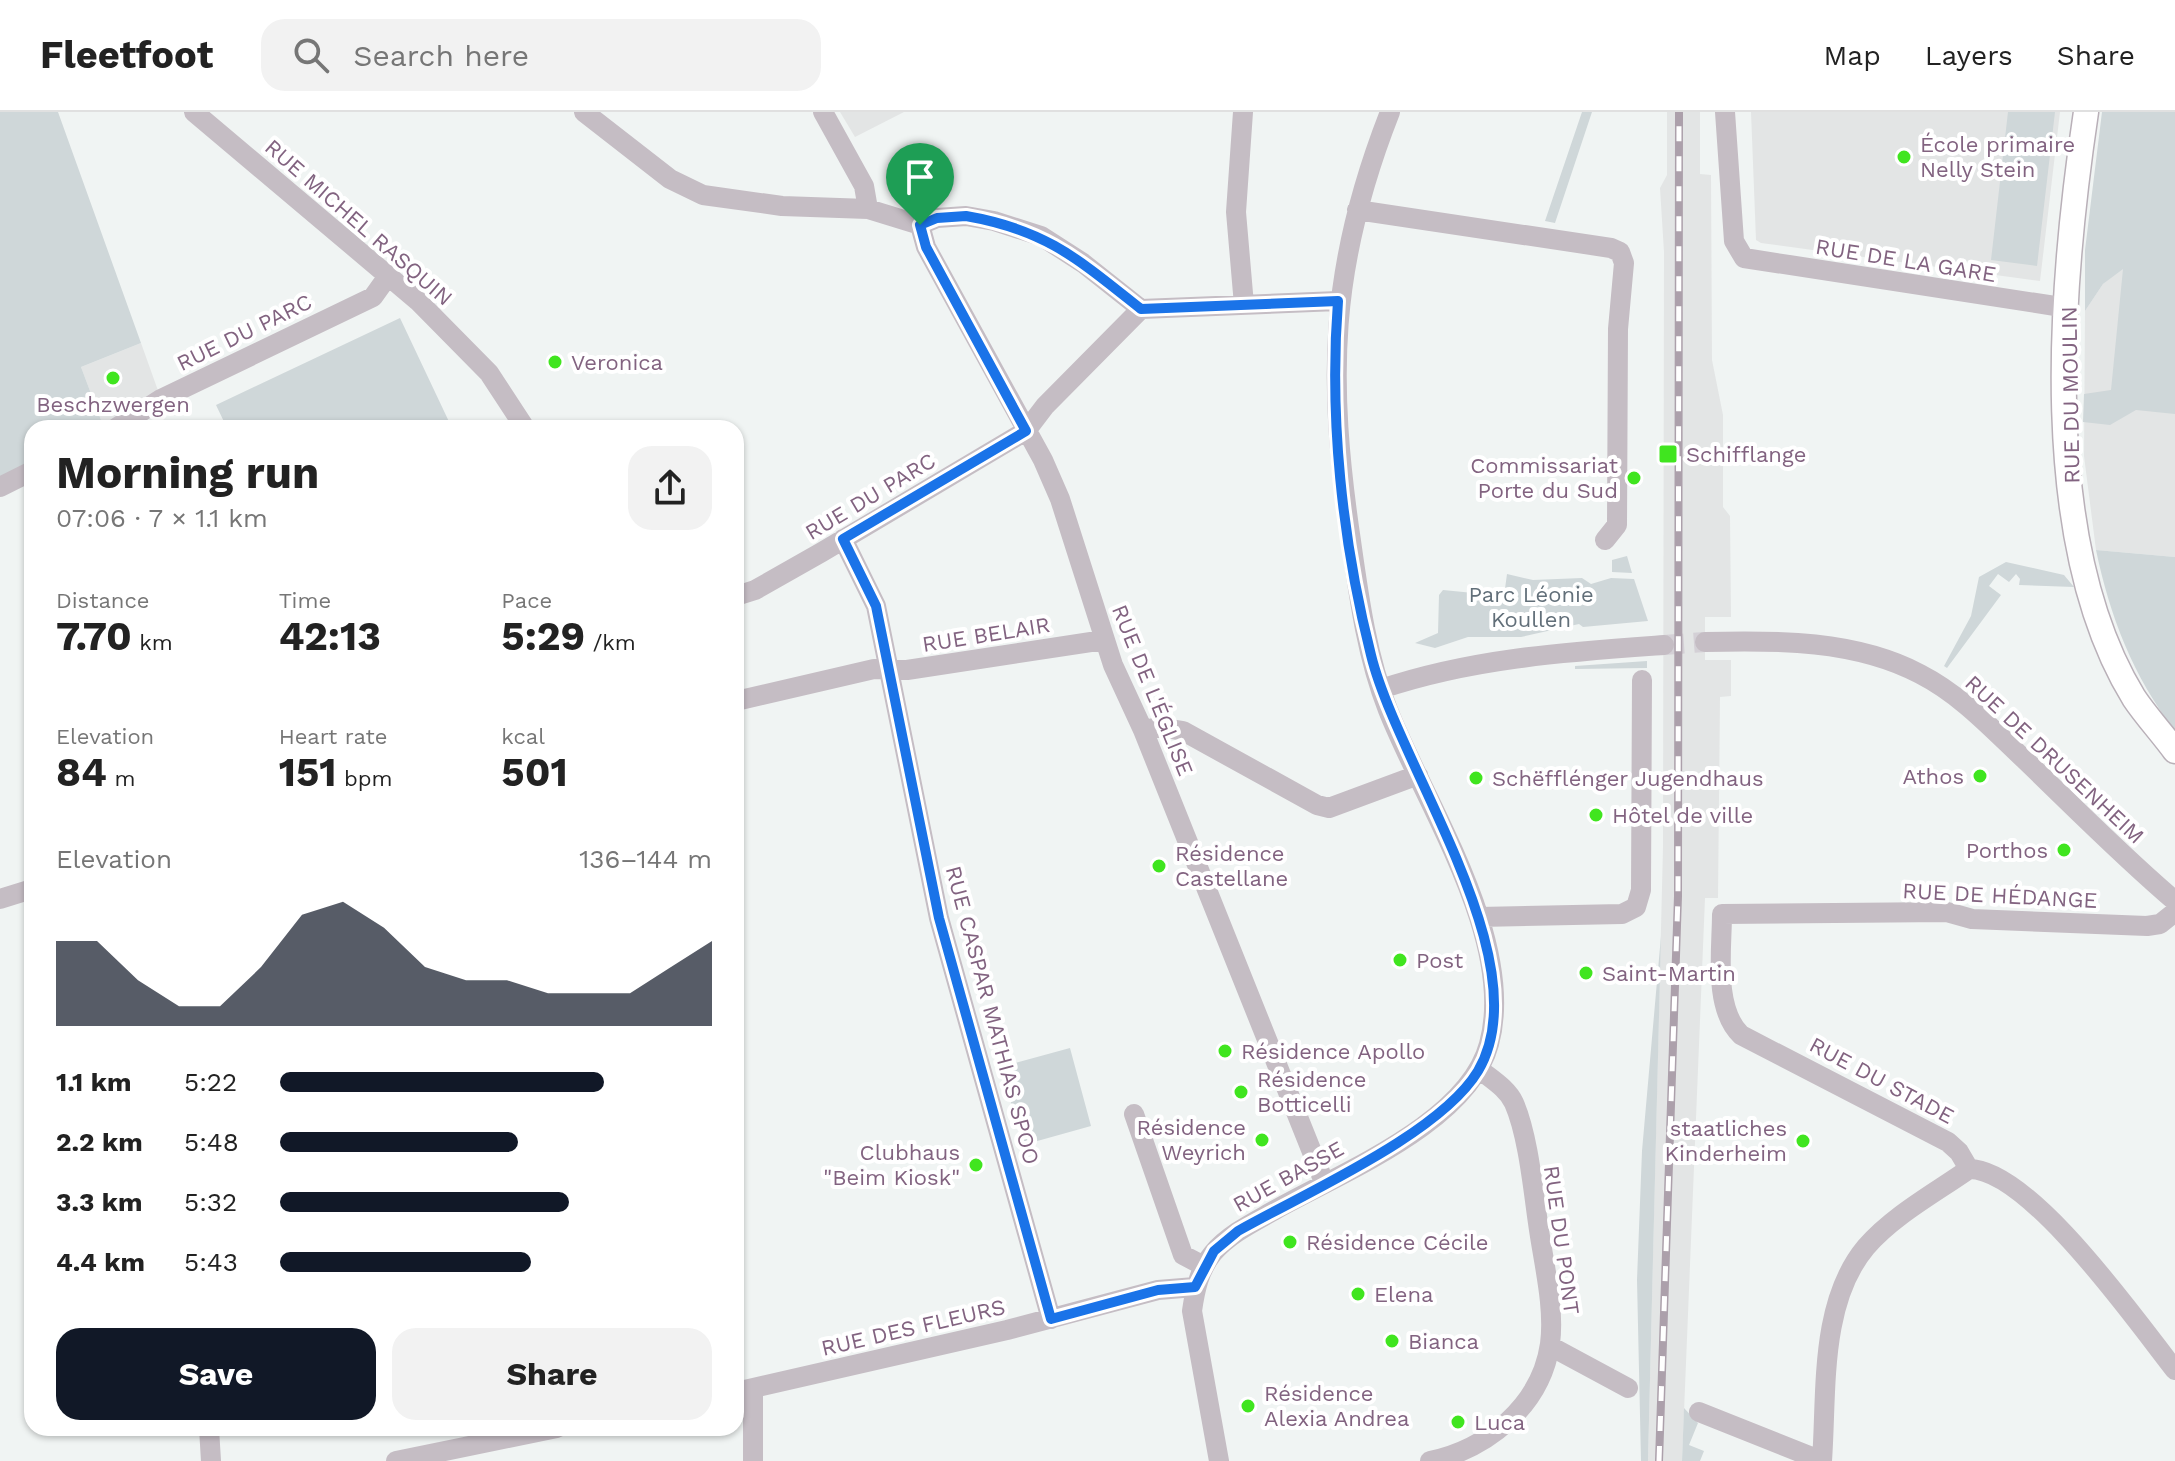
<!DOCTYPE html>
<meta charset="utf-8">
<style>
body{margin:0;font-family:"Work Sans",sans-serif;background:#f2f2f2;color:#222;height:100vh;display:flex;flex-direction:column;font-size:30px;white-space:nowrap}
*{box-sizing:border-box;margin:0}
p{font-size:26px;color:#767676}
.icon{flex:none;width:44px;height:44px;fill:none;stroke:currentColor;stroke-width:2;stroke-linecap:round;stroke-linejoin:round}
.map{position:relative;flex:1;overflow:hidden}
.drawer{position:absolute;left:24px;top:308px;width:720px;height:1016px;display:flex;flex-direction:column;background:#fff;border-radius:24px;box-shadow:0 2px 6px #0004}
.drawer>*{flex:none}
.pin{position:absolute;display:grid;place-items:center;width:68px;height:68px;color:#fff;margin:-82px -34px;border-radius:50% 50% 50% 0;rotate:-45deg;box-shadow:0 0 8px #0007}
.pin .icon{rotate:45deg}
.round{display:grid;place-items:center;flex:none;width:84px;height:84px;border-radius:24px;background:#f2f2f2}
.summary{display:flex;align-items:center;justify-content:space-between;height:136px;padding:0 32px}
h1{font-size:44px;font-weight:700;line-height:60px}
.stats{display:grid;grid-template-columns:repeat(3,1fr);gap:12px;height:136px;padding:8px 32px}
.stats div{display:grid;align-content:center}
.stats b{font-size:40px;font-weight:700}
.stats small{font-size:22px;font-weight:400}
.stats p{font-size:22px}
.chart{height:224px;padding:16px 32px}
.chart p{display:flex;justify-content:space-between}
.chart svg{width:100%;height:144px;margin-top:8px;fill:#111827;opacity:.7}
.button{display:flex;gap:16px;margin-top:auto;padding:16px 32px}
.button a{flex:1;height:92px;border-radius:24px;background:#111827;color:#fff;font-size:32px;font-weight:700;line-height:92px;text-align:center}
.button a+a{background:#f2f2f2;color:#222}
ul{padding:0 32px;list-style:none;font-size:26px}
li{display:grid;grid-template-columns:128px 96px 1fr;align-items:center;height:60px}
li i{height:20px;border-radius:10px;background:#111827}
header{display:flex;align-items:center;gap:48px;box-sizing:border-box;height:112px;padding:0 40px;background:#fff;border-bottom:2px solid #e0e0e0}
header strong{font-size:38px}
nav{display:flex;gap:44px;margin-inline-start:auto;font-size:28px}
.search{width:560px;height:72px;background:#f2f2f2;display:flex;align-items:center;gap:20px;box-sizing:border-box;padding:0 28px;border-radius:24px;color:#767676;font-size:30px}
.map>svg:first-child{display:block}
.built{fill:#e3e5e5}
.green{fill:#cfd7d9}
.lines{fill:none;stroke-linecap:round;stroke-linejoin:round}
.minor-tunnel{stroke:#d4d0d6;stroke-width:20;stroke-dasharray:20 10;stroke-linecap:butt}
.major-casing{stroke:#b9b0b8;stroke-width:27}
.minor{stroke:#c5bdc4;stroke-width:20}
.major{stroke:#fff;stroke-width:24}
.rail-casing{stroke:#aca0ab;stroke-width:8}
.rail{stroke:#fff;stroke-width:5;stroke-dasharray:15;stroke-linecap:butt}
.route-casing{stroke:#fff;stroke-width:16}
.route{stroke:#1a73e8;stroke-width:10}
.poi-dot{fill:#40e51f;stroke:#fff;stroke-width:3}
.labels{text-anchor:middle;stroke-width:8;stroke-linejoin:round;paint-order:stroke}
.poi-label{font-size:22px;fill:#826380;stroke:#fff;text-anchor:start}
.street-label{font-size:22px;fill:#826380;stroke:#fff}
.park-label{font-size:22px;fill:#626f79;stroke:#fff}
</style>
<header>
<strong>Fleetfoot</strong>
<div class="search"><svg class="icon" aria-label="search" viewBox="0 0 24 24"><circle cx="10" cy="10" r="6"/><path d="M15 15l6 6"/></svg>Search here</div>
<nav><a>Map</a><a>Layers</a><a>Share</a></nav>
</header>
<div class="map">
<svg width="2175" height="1349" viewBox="0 0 2175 1349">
<rect width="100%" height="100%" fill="#f0f4f3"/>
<path class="built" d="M840 0H904L855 25Z
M1667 0H1700V62L1711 63 1712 248 1723 303V395L1730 404 1731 505H1705V548H1731V584L1720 585 1718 786H1705L1682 1349H1648L1663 735 1664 140 1660 76 1667 63Z
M1751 0H2060L2040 169 1761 131 1756 128Z
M2123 155 2175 268V445L2096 438 2084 344 2085 199 2103 172Z
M141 231 161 287 116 316H104L81 255Z"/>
<path class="green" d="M0 0H58L141 231 81 255 104 316H32V359L0 375Z
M1582 0H1592L1555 111 1545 109Z
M2008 0H2055L2037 154 1991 148Z
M2102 0H2175V302L2136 298 2110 313 2083 310 2084 282 2111 278 2123 157 2103 172 2085 199V138Z
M400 206 452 316H227L216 293Z
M2096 438 2175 445V619C2133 564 2110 505 2096 438Z
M1627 444 1632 461 1612 460V448Z
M2006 450 2064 463 2074 475 2019 473 2020 467 2016 462 2009 470 1998 462 1989 474 2001 483 1947 556 1944 554 1971 504 1979 465Z
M1507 462 1533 468 1582 466 1591 472 1611 466 1634 467 1648 509 1583 515 1579 512 1521 525H1468L1435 536 1415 531 1438 521 1439 483 1443 478 1504 484Z
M1647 549V556L1575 557V554Z
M1661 824 1648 1349H1641L1637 1168 1642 1039Z
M1070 936 1091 1014 1023 1033 1001 955Z
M1684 1296 1698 1311 1689 1333 1704 1339 1700 1349H1682Z"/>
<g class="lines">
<path class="minor-tunnel" d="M1664 533 1705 530"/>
<defs>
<path id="major" d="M2086 0C2060 174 2038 430 2134 586 2146 604 2162 621 2175 639"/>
</defs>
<use href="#major" class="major-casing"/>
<path class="minor" d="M194 0 418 189 489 261 525 316
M584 0 670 67 703 83 782 94 868 97 920 113 937 106 966 104 994 109 1041 124 1083 151 1141 197 1338 189
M823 0 864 74 868 97
M1243 0 1236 100 1244 193
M1725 0 1734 129 1744 146 2068 196
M1357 98 1611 136 1620 140 1624 151 1618 217 1617 413 1605 428
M920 113 926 135 1043 348 1060 387 1113 553 1143 618 1324 1070
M116 316 161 287 373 185 388 164
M0 375 32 359
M843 427 876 494 939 806 1051 1207
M736 484 755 478 822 440 1026 319 1045 294 1141 197
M1705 530C1776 528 1856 528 1920 562 1961 583 1991 616 2024 647 2074 695 2123 745 2175 789
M1381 577C1473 546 1567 540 1664 533
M736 589 874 557 907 558 1104 528
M1143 618 1159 615 1183 619 1317 693 1329 696 1418 663
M0 787 32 777
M1479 805 1622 802 1636 795 1641 778 1642 568
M1134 1002 1183 1143 1204 1154
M1969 1057 1959 1040 1948 1030 1741 923C1713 896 1722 838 1722 802L1947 800 1972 807 2147 814 2160 812 2175 800
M1969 1057C2030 1057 2137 1210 2175 1258
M1550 1234 1628 1276
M753 1277V1349
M736 1280 1007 1218 1158 1178 1195 1175
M1699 1300 1822 1349C1827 1280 1819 1191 1866 1135 1894 1103 1935 1081 1969 1057
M209 1316 211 1349
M396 1349 557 1316
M1219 1349 1192 1199C1195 1178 1199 1158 1213 1141 1229 1122 1254 1110 1275 1098 1342 1060 1468 1011 1489 932 1517 829 1425 692 1388 598 1367 545 1359 486 1351 429 1327 267 1329 155 1390 0
M1430 1349C1487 1337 1541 1294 1550 1232 1555 1194 1543 1149 1538 1111 1533 1076 1528 1023 1514 991 1507 976 1491 967 1479 957"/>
<use href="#major" class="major"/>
<defs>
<path id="rail" d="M1659 1349 1678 784 1679 0"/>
</defs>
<use href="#rail" class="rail-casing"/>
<use href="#rail" class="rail"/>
</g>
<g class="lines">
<defs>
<path id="route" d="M966 104C1047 118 1079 148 1141 197L1338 189C1329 305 1342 429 1371 543 1398 654 1542 851 1478 959 1440 1022 1305 1081 1238 1119L1214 1139 1195 1175 1158 1178 1051 1207 939 806 876 494 843 427 1026 319 926 135 920 113 937 106Z"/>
</defs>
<use href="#route" class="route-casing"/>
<use href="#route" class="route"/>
</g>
<g class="poi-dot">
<circle cx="1904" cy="45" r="8"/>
<circle cx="555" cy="250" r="8"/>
<circle cx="113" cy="266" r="8"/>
<rect x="1658" y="332" width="20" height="20" rx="4"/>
<circle cx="1634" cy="366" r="8"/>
<circle cx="1980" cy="664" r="8"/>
<circle cx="1476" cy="666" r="8"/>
<circle cx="1596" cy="703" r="8"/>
<circle cx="2064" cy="738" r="8"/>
<circle cx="1159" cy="754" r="8"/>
<circle cx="1400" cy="848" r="8"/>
<circle cx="1586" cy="861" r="8"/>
<circle cx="1225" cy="939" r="8"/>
<circle cx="1241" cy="980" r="8"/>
<circle cx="1262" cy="1028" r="8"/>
<circle cx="1803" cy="1029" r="8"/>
<circle cx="976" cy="1053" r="8"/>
<circle cx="1290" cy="1130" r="8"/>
<circle cx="1358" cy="1182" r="8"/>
<circle cx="1392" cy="1229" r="8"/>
<circle cx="1248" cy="1294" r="8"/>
<circle cx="1458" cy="1310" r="8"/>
</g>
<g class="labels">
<g class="poi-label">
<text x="1920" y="40">École primaire<tspan x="1920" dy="25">Nelly Stein</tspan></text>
<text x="571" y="258">Veronica</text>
<text x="113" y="300" text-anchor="middle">Beschzwergen</text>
<text x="1686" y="350">Schifflange</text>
<text x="1618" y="361" text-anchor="end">Commissariat<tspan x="1618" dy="25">Porte du Sud</tspan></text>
<text x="1964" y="672" text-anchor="end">Athos</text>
<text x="1492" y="674">Schëfflénger Jugendhaus</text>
<text x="1612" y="711">Hôtel de ville</text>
<text x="2048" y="746" text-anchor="end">Porthos</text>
<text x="1175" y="749">Résidence<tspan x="1175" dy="25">Castellane</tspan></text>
<text x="1416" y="856">Post</text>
<text x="1602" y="869">Saint-Martin</text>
<text x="1241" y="947">Résidence Apollo</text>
<text x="1257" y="975">Résidence<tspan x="1257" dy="25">Botticelli</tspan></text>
<text x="1246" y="1023" text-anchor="end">Résidence<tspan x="1246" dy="25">Weyrich</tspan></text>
<text x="1787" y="1024" text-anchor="end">staatliches<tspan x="1787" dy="25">Kinderheim</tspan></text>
<text x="960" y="1048" text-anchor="end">Clubhaus<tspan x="960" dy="25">"Beim Kiosk"</tspan></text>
<text x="1306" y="1138">Résidence Cécile</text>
<text x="1374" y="1190">Elena</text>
<text x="1408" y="1237">Bianca</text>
<text x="1264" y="1289">Résidence<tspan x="1264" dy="25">Alexia Andrea</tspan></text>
<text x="1474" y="1318">Luca</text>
</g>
<g class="street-label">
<text transform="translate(359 110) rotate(41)" y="8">RUE MICHEL RASQUIN</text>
<text transform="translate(1906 148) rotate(9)" y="8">RUE DE LA GARE</text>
<text transform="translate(244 220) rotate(-26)" y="8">RUE DU PARC</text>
<text transform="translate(2070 283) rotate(-91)" y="8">RUE DU MOULIN</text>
<text transform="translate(870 384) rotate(-31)" y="8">RUE DU PARC</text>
<text transform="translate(986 522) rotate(-9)" y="8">RUE BELAIR</text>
<text transform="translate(1153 578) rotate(68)" y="8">RUE DE L'ÉGLISE</text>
<text transform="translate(2055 647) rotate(43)" y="8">RUE DE DRUSENHEIM</text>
<text transform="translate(2000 783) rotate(3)" y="8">RUE DE HÉDANGE</text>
<text transform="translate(993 903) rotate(75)" y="8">RUE CASPAR MATHIAS SPOO</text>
<text transform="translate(1882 968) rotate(28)" y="8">RUE DU STADE</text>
<text transform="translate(1288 1064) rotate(-29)" y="8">RUE BASSE</text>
<text transform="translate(1562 1128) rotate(82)" y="8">RUE DU PONT</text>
<text transform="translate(913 1215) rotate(-13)" y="8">RUE DES FLEURS</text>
</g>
<g class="park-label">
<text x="1531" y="490">Parc Léonie<tspan x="1531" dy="25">Koullen</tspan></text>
</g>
</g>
</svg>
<div class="pin" style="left:920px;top:113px;background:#1e9e55"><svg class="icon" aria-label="arrive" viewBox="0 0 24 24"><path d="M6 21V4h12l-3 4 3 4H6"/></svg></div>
<section class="drawer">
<div class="summary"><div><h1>Morning run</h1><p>07:06 · 7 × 1.1 km</p></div><a class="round"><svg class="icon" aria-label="share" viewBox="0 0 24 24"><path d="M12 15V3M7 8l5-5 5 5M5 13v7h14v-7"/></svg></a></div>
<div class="stats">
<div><p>Distance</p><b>7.70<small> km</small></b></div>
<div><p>Time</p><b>42:13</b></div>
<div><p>Pace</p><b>5:29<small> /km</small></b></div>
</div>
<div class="stats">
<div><p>Elevation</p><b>84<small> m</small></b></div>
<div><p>Heart rate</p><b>151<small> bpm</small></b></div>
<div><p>kcal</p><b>501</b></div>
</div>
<div class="chart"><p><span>Elevation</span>136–144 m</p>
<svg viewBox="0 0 160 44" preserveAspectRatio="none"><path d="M0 44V18L10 18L20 30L30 38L40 38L50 26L60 10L70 6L80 14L90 26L100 30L110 30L120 34L130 34L140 34L150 26L160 18V44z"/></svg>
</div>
<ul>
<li><b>1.1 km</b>5:22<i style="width:75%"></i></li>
<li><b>2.2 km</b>5:48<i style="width:55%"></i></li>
<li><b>3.3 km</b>5:32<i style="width:67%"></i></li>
<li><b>4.4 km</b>5:43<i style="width:58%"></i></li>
</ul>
<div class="button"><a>Save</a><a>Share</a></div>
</section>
</div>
